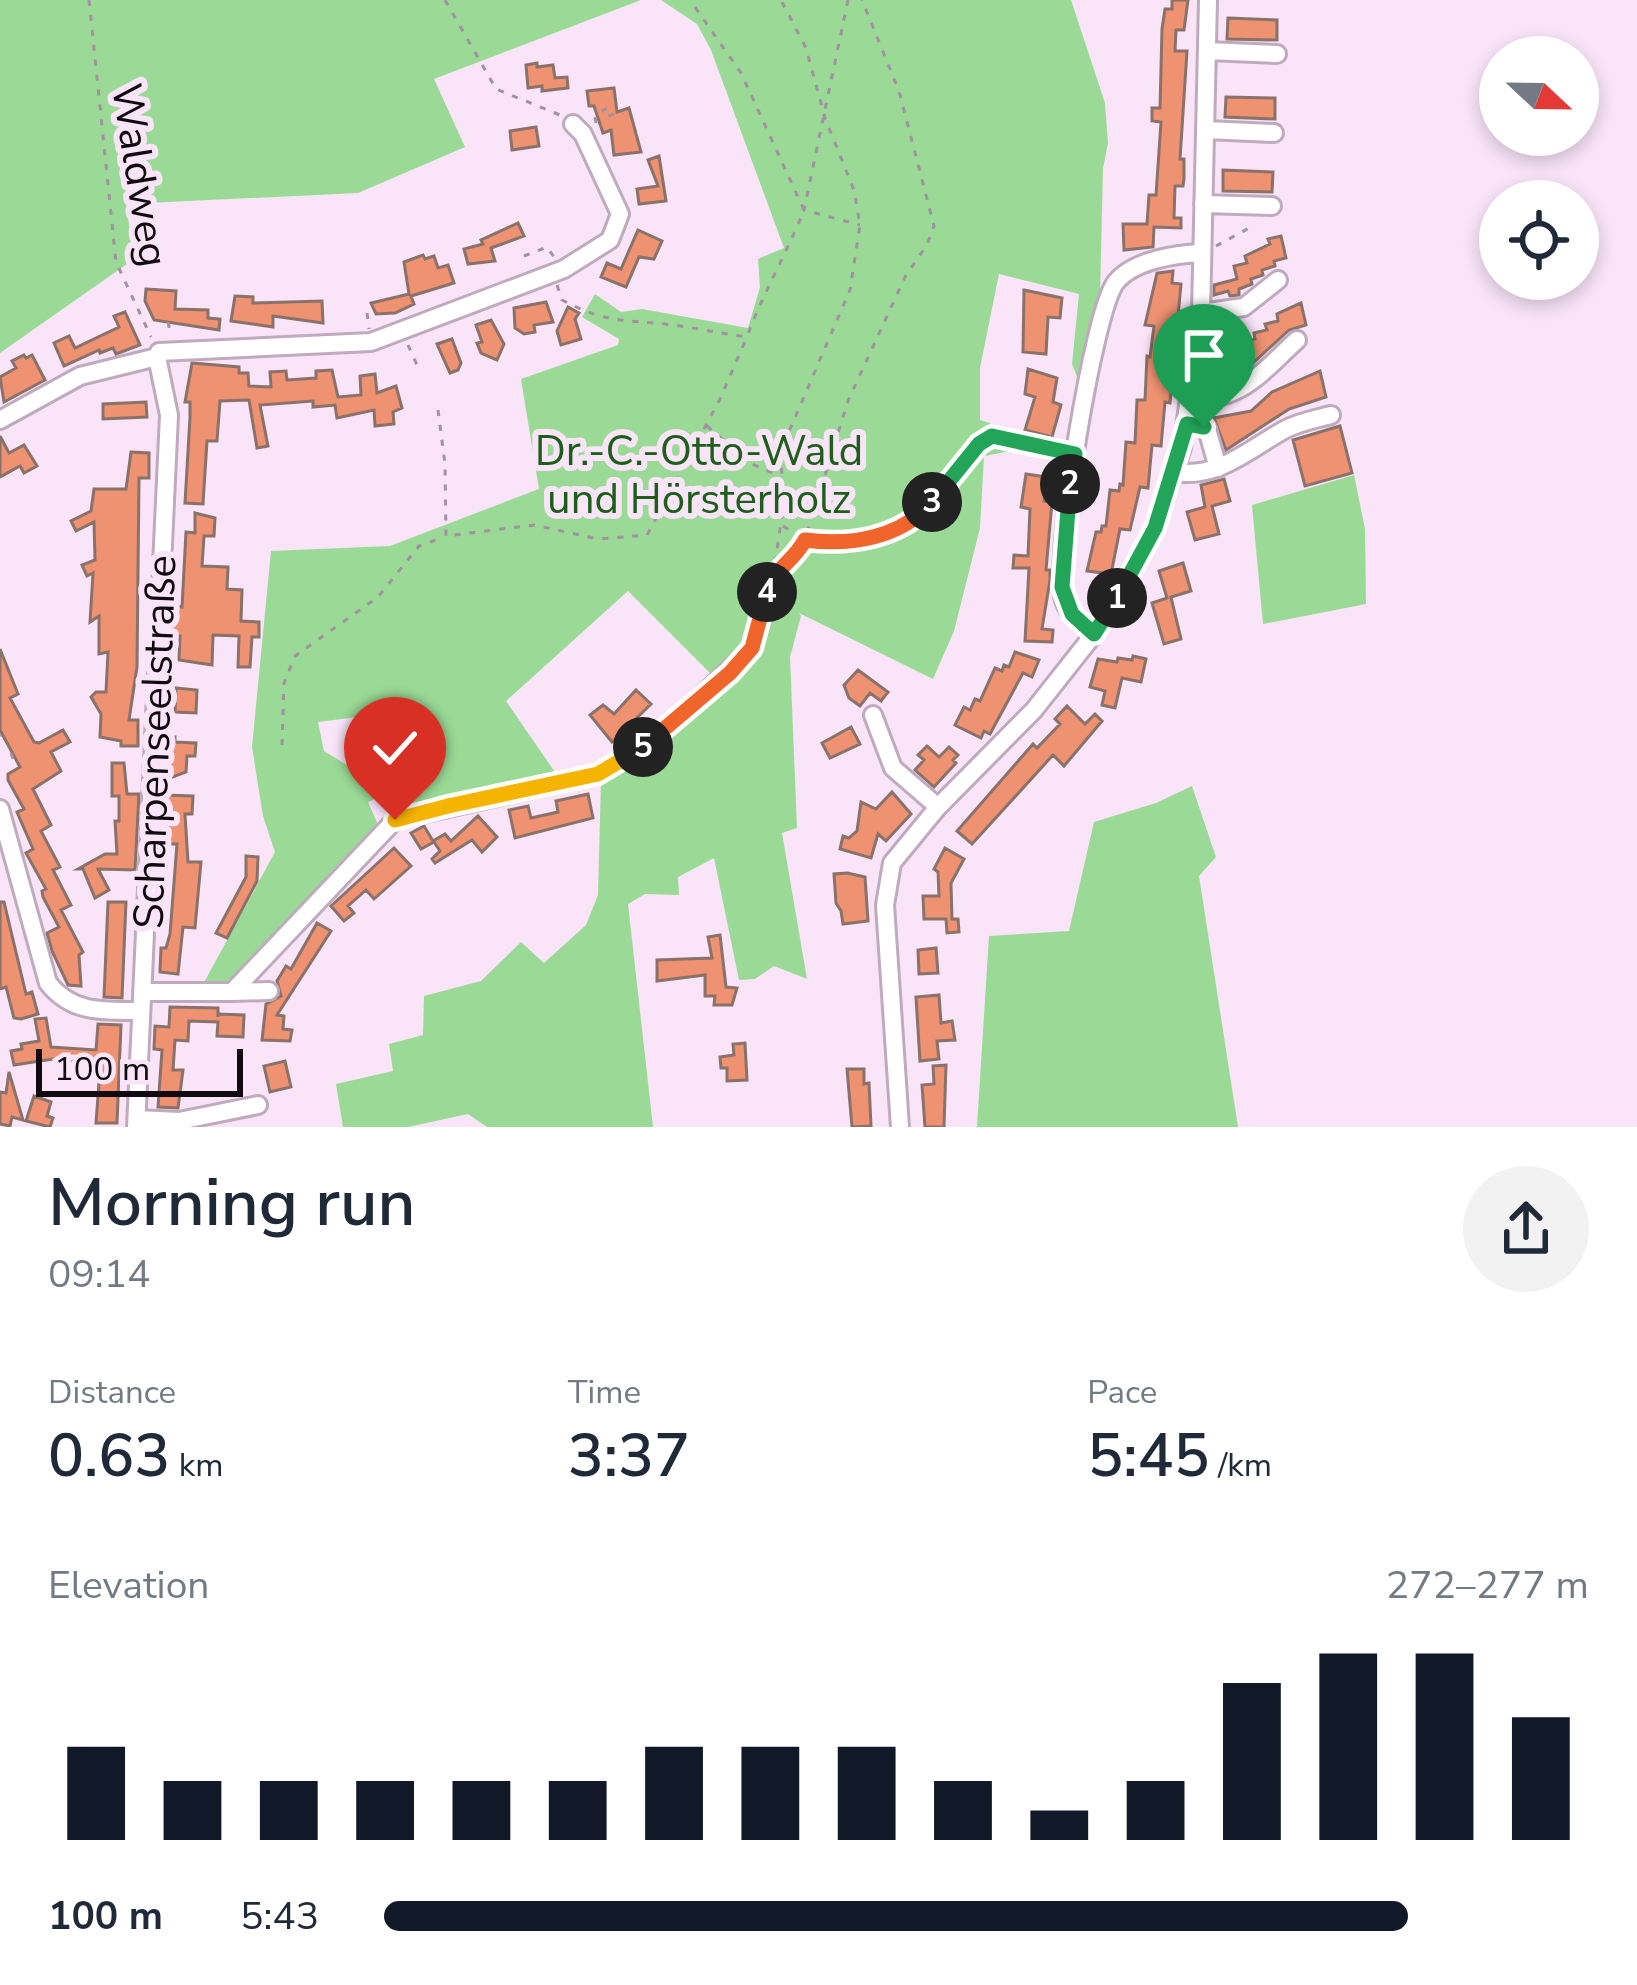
<!DOCTYPE html>
<meta charset="utf-8">
<style>
body{margin:0;font-family:"Nunito Sans",sans-serif;background:#f2f2f3;color:#1f2937;height:100vh;display:flex;flex-direction:column;font-size:45px;white-space:nowrap}
*{box-sizing:border-box;margin:0}
p{font-size:39px;color:#747a83}
.icon{flex:none;width:66px;height:66px;fill:none;stroke:currentColor;stroke-width:2;stroke-linecap:round;stroke-linejoin:round}
.map{position:relative;height:1127px;overflow:hidden}
.panel{display:flex;flex-direction:column;background:#fff;flex:1}
.panel>*{flex:none}
.needle{width:78px;rotate:112deg}
.tools{position:absolute;left:1479px;top:36px;display:grid;gap:24px}
.tools a{display:grid;place-items:center;width:120px;height:120px;border-radius:50%;background:#fff;box-shadow:0 6px 18px #0003;font-size:60px}
.scale{position:absolute;left:36px;bottom:30px;width:207px;box-sizing:border-box;padding-left:12px;border:6px solid #110a11;border-top:0;font-size:33px;line-height:42px;white-space:nowrap;color:#110a11;-webkit-text-stroke:9px #f9e4f8;paint-order:stroke}
.pin{position:absolute;display:grid;place-items:center;width:102px;height:102px;color:#fff;margin:-123px -51px;border-radius:50% 50% 50% 0;rotate:-45deg;box-shadow:0 0 12px #0007}
.pin .icon{rotate:45deg}
.km{position:absolute;width:60px;height:60px;margin:-30px;border-radius:50%;background:#222;color:#fff;font-size:33px;line-height:60px;text-align:center}
.round{display:grid;place-items:center;flex:none;width:126px;height:126px;border-radius:63px;background:#f2f2f3}
.headline{display:flex;align-items:center;justify-content:space-between;height:204px;padding:0 48px}
h1{font-size:66px;font-weight:600;line-height:90px}
.figures{display:grid;grid-template-columns:repeat(3,1fr);gap:18px;height:204px;padding:12px 48px}
.figures div{display:grid;align-content:center}
.figures b{font-size:60px;font-weight:600}
.figures small{font-size:33px;font-weight:400}
.figures p{font-size:33px}
.chart{height:336px;padding:24px 48px}
.chart p{display:flex;justify-content:space-between}
.chart svg{width:100%;height:216px;margin-top:12px;stroke:#111827;stroke-width:6}
ul{padding:0 48px;list-style:none;font-size:39px}
li{display:grid;grid-template-columns:192px 144px 1fr;align-items:center;height:90px}
li i{height:30px;border-radius:15px;background:#111827}
.map>svg:first-child{display:block}
.green{fill:#9bda96;fill-rule:evenodd}
.building{fill:#ee9272;stroke:#8a7169;stroke-width:3}
.lines{fill:none;stroke-linecap:round;stroke-linejoin:round}
.minor-casing{stroke:#bfabbd;stroke-width:22}
.path{stroke:#a191a1;stroke-width:3;stroke-dasharray:6 9;stroke-linecap:butt}
.minor{stroke:#fff;stroke-width:16}
.split-1-casing{stroke:#fff;stroke-width:24}
.split-2-casing{stroke:#fff;stroke-width:24}
.split-3-casing{stroke:#fff;stroke-width:24}
.split-4-casing{stroke:#fff;stroke-width:24}
.split-5-casing{stroke:#fff;stroke-width:24}
.split-6-casing{stroke:#fff;stroke-width:24}
.split-7-casing{stroke:#fff;stroke-width:24}
.split-1{stroke:#22a559;stroke-width:15}
.split-2{stroke:#22a559;stroke-width:15}
.split-3{stroke:#22a559;stroke-width:15}
.split-4{stroke:#f0652b;stroke-width:15}
.split-5{stroke:#f0652b;stroke-width:15}
.split-6{stroke:#f5b400;stroke-width:15}
.split-7{stroke:#f5b400;stroke-width:15}
.labels{text-anchor:middle;stroke-width:12;stroke-linejoin:round;paint-order:stroke}
.street-label{font-size:42px;fill:#110a11;stroke:#f9e4f8}
.park-label{font-size:42px;fill:#1d5f1a;stroke:#f9e4f8}
</style>
<div class="map">
<svg width="1637" height="1127" viewBox="0 0 1637 1127">
<rect width="100%" height="100%" fill="#f9e4f8"/>
<path class="green" d="M0 0H641L434 79 465 147 358 193 126 204 134 259 0 353Z
M661 0H1071L1105 103 1108 143 1103 168 1100 298 1081 387 1072 364 1079 294 999 274 980 368V420L990 423 991 427 1067 447 1064 465 1011 451 984 456 980 528 954 631 933 679 799 613 801 616 790 657 797 828 782 833 807 979 774 966 755 979 739 980 714 858 678 877 679 895 645 894 628 904 653 1127H487L468 1114 408 1127H343L336 1084 393 1071 389 1044 423 1035 424 996 481 981 521 942 544 963 586 925 598 895 601 781 642 748 711 674 628 591 506 701 557 775 416 807 388 793 368 802 379 827 234 984 201 988 275 852 263 816 252 747 271 551 390 546 539 489 521 379 618 345 619 339 582 317 595 294 621 312 642 309 748 328 760 287 758 259 784 248 711 50 697 24ZM419 709 429 740 374 738 347 765 324 751 318 722Z
M1354 475 1365 529 1366 604 1263 624 1252 505Z
M1192 786 1216 857 1199 876 1238 1127H977L989 936 1069 931 1094 822 1156 803Z"/>
<path class="building" d="M1172 0H1188L1184 30H1176L1175 51H1187L1180 159H1184V179L1183 186H1175L1174 218H1181V228L1154 227 1153 247 1124 250 1123 224H1147L1149 195H1156L1161 122 1152 121V108H1160L1162 29 1165 9H1172Z
M1228 18 1277 20V40L1227 39Z
M537 63V67L553 65 555 78 567 77 568 88 542 91V86L528 88 526 65Z
M614 88 617 112 629 108 641 152 614 155 611 130 603 133 594 106H589L587 91Z
M1226 97 1275 98V119L1225 117Z
M536 127 539 146 512 150 510 131Z
M659 156 666 201 639 204 637 189 658 186 648 160Z
M1223 170 1273 172 1272 192 1223 191Z
M518 223 524 236 491 248 495 261 468 264 464 249 483 244 481 240Z
M638 230 662 241 654 259 639 257 626 287 601 277 607 263 621 269Z
M1281 236 1286 258 1274 261 1275 266 1262 270 1263 275 1251 279 1252 284 1239 289V295L1230 296 1228 291 1214 295V285L1237 279 1234 266 1247 263 1245 256 1270 244 1268 239Z
M423 255 425 259 434 256 438 268 448 265 454 283 411 296 414 304 395 313 376 314 371 303 409 294 404 262Z
M1173 271 1172 283 1181 284 1170 403 1165 402 1161 446 1152 445 1148 488 1140 487 1130 530 1120 529 1111 574 1087 571 1096 532H1101L1102 526H1106L1110 490 1119 491 1120 484 1123 485 1126 442 1135 443 1137 400H1145L1147 356 1150 357 1154 326 1145 325 1157 273Z
M146 289 176 291 175 309 208 310V318L220 319 219 330 154 320 145 301Z
M1024 290 1062 298 1060 318 1048 317 1046 354 1023 352Z
M235 296 253 297V303L322 301 323 323 273 316V327L231 321Z
M546 302 553 322 534 325 535 332 524 334 515 328 514 308Z
M1301 303 1306 325 1289 330 1253 363 1225 381 1220 361 1233 358 1232 352 1244 348 1243 342 1255 339 1254 333 1267 330 1265 324 1278 321 1277 314Z
M568 307 579 313 575 319 581 339 561 345 557 331Z
M125 312 140 345 116 354 113 348 100 353 99 350 64 366 54 343 69 336 75 348 119 327 114 316Z
M491 320 504 344 497 360 481 353 477 343 482 342 476 325Z
M452 339 461 363 458 370 450 373 437 344Z
M24 355 26 358 32 355 45 380 4 402 0 377 16 368 12 361Z
M192 363 239 367V373H248L249 386 271 387 270 372 286 371 287 380 316 378V371L332 370 338 397 361 395 360 376 375 374 377 393 396 386 402 408 393 412 394 424 375 426 374 410 337 418 335 405 313 407V401L260 405 268 446 257 448 249 400 220 401 217 441H207L203 504 185 503 190 417V402H185Z
M1028 369 1057 378 1053 402 1061 405 1052 437 1025 430 1035 397 1025 394Z
M1320 371 1326 397 1289 409 1226 450 1214 418 1251 411 1272 392Z
M146 402 147 417 103 419V404Z
M1340 426 1352 473 1305 486 1293 440Z
M0 436 9 453 24 445 37 466 24 473 20 466 0 477Z
M131 452 149 453V478H139L137 667 129 720H138V746H121V741L100 737 101 714 91 697 96 692H106L108 652 99 654V616L90 622 93 573 87 576 82 565 95 560 94 522 76 531 71 521 91 511 94 489H126Z
M1026 474 1047 477 1044 501 1052 502 1046 570H1050V580L1042 629 1053 630 1052 642 1025 641 1029 568H1013L1014 555 1028 556 1030 509 1021 507Z
M1224 479 1230 501 1212 506 1219 534 1195 540 1187 512 1205 507 1201 485Z
M195 513 215 518 214 536H204L202 566 228 567 227 589 242 590 241 621 259 622V637H252L250 667H238L239 636 213 635 212 665 179 660 180 636H172L173 606 182 607 186 532 195 533Z
M1183 563 1191 591 1171 597 1181 639 1164 644 1152 603 1167 598 1159 571Z
M0 649 18 694 10 698 34 742 39 743 63 730 70 742 51 752 61 771 33 789 51 825 41 831 60 867 53 870 71 905 61 910 83 952 79 955 81 986 68 985 52 951 47 933 59 927 43 897 42 891 46 889 26 853 33 849 17 812 24 809 8 780V774L20 767 0 730Z
M1015 652 1039 660 1032 677 1023 673 990 734 984 731 981 738 955 725 964 707 970 710 975 699 980 701 995 668 1002 671 1004 665 1009 667Z
M1133 656 1146 659 1141 682 1122 678 1115 708 1102 705 1105 691 1090 687 1098 659 1117 662 1118 658 1132 660Z
M858 670 888 692 881 701 870 693 860 706 849 698 844 685Z
M176 688 197 690 196 713 175 712Z
M636 690 651 704 612 742 590 715 603 705 614 714Z
M1067 706 1085 724 1095 714 1102 721 1064 766 1053 755 972 844 957 831 1033 744 1037 748 1060 724 1055 719Z
M851 727 860 744 830 758 822 743Z
M167 737H175V742L196 743 195 756H187L186 772 170 778 171 767H165Z
M927 746 939 757 949 747 958 755 953 760 956 763 934 787 915 770 924 760 918 755Z
M112 763H124L127 794H139L135 870 98 869 109 890 95 898 83 869H78L105 854H117L115 821H119V796H112Z
M892 792 911 814 886 841 878 834 871 858 840 849 843 836 849 838 857 831 861 802 876 809Z
M588 794 593 818 515 838 509 810 528 806 531 818 558 812 556 801Z
M164 795 193 796 192 814H185L188 862H201L195 928 183 927 178 974 160 972 161 948H166L170 934 177 844H169Z
M478 816 497 837 482 852 472 840 435 863 432 859 440 851 434 842 421 849 411 833 424 826 433 841 445 834 451 841Z
M394 848 411 866 374 899 366 890 348 906 354 913 344 921 331 906Z
M945 848 964 859 951 883 952 919H958L959 932 947 933 946 919H924L923 896H939L938 872 934 869Z
M246 856 258 857 257 881 227 938 216 933 246 877Z
M847 873 865 877 868 921 843 924 841 911 836 903 834 874Z
M0 902H4L26 994 32 992 38 1014 21 1019 14 1018 6 987 0 989Z
M108 902H126L122 998 104 997Z
M317 923 331 931 277 1015 284 1016 283 1029 292 1030 290 1041 262 1040 266 1004 281 996 277 981 286 966 291 969Z
M720 935 726 987 737 988 732 1005H714L715 996H705V975L657 981V960L712 958 708 937Z
M936 948 938 973 919 974 918 950Z
M939 995 941 1023 952 1021 955 1040 937 1041 939 1059 920 1061 916 997Z
M170 1007 218 1008V1017V1014L244 1015 243 1037 217 1036 218 1022 189 1021 188 1041 175 1040 173 1070H183L178 1108 158 1107 162 1050 154 1049 155 1026 169 1027Z
M46 1018 51 1047 96 1050 98 1024 121 1025 117 1123H96L100 1069H91L92 1061 53 1059 14 1065 11 1051 22 1049 21 1044 39 1041 35 1019Z
M745 1043 747 1080 727 1081V1068H721L720 1057 734 1055 733 1044Z
M285 1061 291 1087 270 1092 264 1066Z
M946 1065 944 1127H925L922 1085 934 1084 933 1066Z
M847 1069H864V1084L869 1083 871 1126 852 1127Z
M9 1072 23 1120 12 1117 10 1126 0 1124V1092L6 1093Z
M34 1096 51 1102 47 1116 53 1118 50 1127 26 1121Z"/>
<g class="lines">
<defs>
<path id="minor" d="M1207 51 1277 54
M1206 130 1274 133
M1203 204 1272 206
M1201 313 1244 307 1278 280
M1191 398C1239 404 1264 370 1297 340
M0 420 80 376 157 357 159 352 371 342 564 269 610 240 620 214 583 134 573 124
M1187 424 1207 429 1218 468
M1175 472C1218 479 1248 450 1284 430 1298 422 1316 419 1331 415
M1094 634C1082 624 1069 616 1064 600 1053 562 1093 311 1116 282 1134 260 1176 254 1202 253
M873 715 893 768 938 807
M0 809 48 983C72 1014 105 1011 141 1011
M142 992H232L395 820 598 774 657 738 752 648 772 577
M232 992 269 991
M137 1119 179 1121 258 1105
M136 1127 169 415 157 357
M900 1127 885 905 892 863 938 807 1034 710 1094 634 1155 528 1182 448 1201 313 1208 0"/>
</defs>
<use href="#minor" class="minor-casing"/>
<path class="path" d="M89 0 116 262 151 337
M445 0 496 89 560 115
M848 0 804 210 860 225
M596 123 595 116 607 108 608 116 615 114
M1216 246 1251 227
M524 256 547 247 554 257
M557 285 562 300C599 319 613 320 653 323 684 325 716 333 747 337 763 293 786 255 804 210L741 73 690 0
M367 313 369 329
M168 322 171 336
M408 345 417 365
M438 410 445 464 446 536 534 525 598 539 647 535 720 399 746 339
M707 426 750 463 777 475
M783 526C805 540 819 542 846 541 930 535 933 489 985 438L1002 436 1061 451
M775 563 783 509 781 450 850 290 860 225 854 190 825 118 806 48 781 0
M783 568 796 559 805 540 848 401 906 275 927 245 934 226 899 91 862 0
M0 736 1 735
M282 745 284 683 295 656 378 597 419 546 444 537
M11 753 15 764"/>
<use href="#minor" class="minor"/>
</g>
<g class="lines">
<defs>
<path id="split-1" d="M1117 598 1155 528 1187 424 1204 427"/>
<path id="split-2" d="M1070 484 1062 587 1072 614 1094 634 1117 598"/>
<path id="split-3" d="M932 502 979 444 992 436 1075 454 1070 484"/>
<path id="split-4" d="M767 592C773 570 794 561 805 540 851 546 901 538 932 502"/>
<path id="split-5" d="M643 747 730 673 752 648 767 592"/>
<path id="split-6" d="M448 806 598 774 643 747"/>
<path id="split-7" d="M395 820 448 806"/>
</defs>
<use href="#split-1" class="split-1-casing"/>
<use href="#split-2" class="split-2-casing"/>
<use href="#split-3" class="split-3-casing"/>
<use href="#split-4" class="split-4-casing"/>
<use href="#split-5" class="split-5-casing"/>
<use href="#split-6" class="split-6-casing"/>
<use href="#split-7" class="split-7-casing"/>
<use href="#split-1" class="split-1"/>
<use href="#split-2" class="split-2"/>
<use href="#split-3" class="split-3"/>
<use href="#split-4" class="split-4"/>
<use href="#split-5" class="split-5"/>
<use href="#split-6" class="split-6"/>
<use href="#split-7" class="split-7"/>
</g>
<g class="labels">
<g class="street-label">
<text transform="translate(141 175) rotate(81)" y="15">Waldweg</text>
<text transform="translate(154 742) rotate(-88)" y="15">Scharpenseelstraße</text>
</g>
<g class="park-label">
<text x="699" y="465">Dr.-C.-Otto-Wald<tspan x="699" dy="48">und Hörsterholz</tspan></text>
</g>
</g>
</svg>
<div class="tools">
<a><svg class="needle" viewBox="-14 -14 28 28"><path d="M0-13l5 13h-10z" fill="#e53935"/><path d="M0 13l5-13h-10z" fill="#747a83"/></svg></a>
<a><svg class="icon" aria-label="locate" viewBox="0 0 24 24"><circle cx="12" cy="12" r="6"/><path d="M12 2v4M12 18v4M2 12h4M18 12h4"/></svg></a>
</div>
<div class="scale">100 m</div>
<div class="pin" style="left:1204px;top:427px;background:#1e9e55"><svg class="icon" aria-label="arrive" viewBox="0 0 24 24"><path d="M6 21V4h12l-3 4 3 4H6"/></svg></div>
<div class="pin" style="left:395px;top:820px;background:#d93025"><svg class="icon" aria-label="check" viewBox="0 0 24 24"><path d="M5 12l5 5 9-10"/></svg></div>
<b class="km" style="left:1117px;top:598px">1</b>
<b class="km" style="left:1070px;top:484px">2</b>
<b class="km" style="left:932px;top:502px">3</b>
<b class="km" style="left:767px;top:592px">4</b>
<b class="km" style="left:643px;top:747px">5</b>
</div>
<section class="panel">
<div class="headline"><div><h1>Morning run</h1><p>09:14</p></div><a class="round"><svg class="icon" aria-label="share" viewBox="0 0 24 24"><path d="M12 15V3M7 8l5-5 5 5M5 13v7h14v-7"/></svg></a></div>
<div class="figures">
<div><p>Distance</p><b>0.63<small> km</small></b></div>
<div><p>Time</p><b>3:37</b></div>
<div><p>Pace</p><b>5:45<small> /km</small></b></div>
</div>
<div class="chart"><p><span>Elevation</span>272–277 m</p>
<svg viewBox="0 0 160 44" preserveAspectRatio="none"><path d="M5 44V25M15 44V32M25 44V32M35 44V32M45 44V32M55 44V32M65 44V25M75 44V25M85 44V25M95 44V32M105 44V38M115 44V32M125 44V12M135 44V6M145 44V6M155 44V19"/></svg>
</div>
<ul>
<li><b>100 m</b>5:43<i style="width:85%"></i></li>
</ul>
</section>
